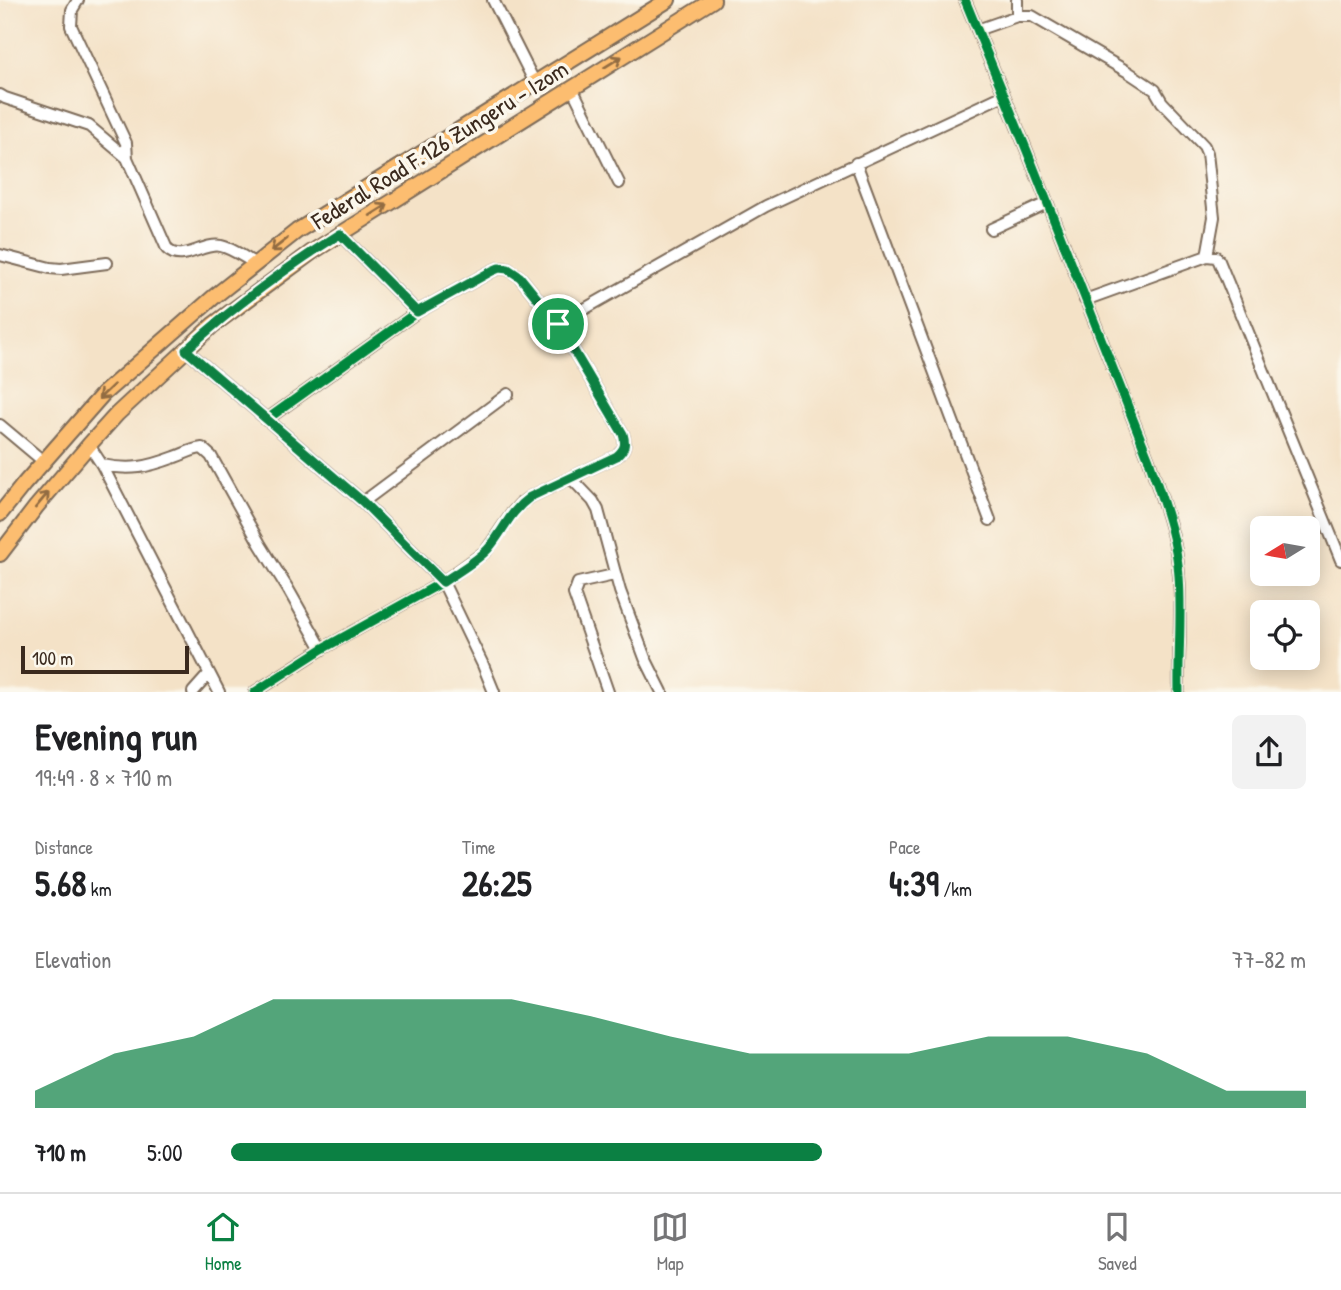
<!DOCTYPE html>
<meta charset="utf-8">
<style>
body{margin:0;font-family:"Patrick Hand",sans-serif;background:#f2f2f2;color:#202124;height:100vh;display:flex;flex-direction:column;font-size:26px;white-space:nowrap}
*{box-sizing:border-box;margin:0}
p{font-size:23px;color:#757577}
.icon{flex:none;width:38px;height:38px;fill:none;stroke:currentColor;stroke-width:2;stroke-linecap:round;stroke-linejoin:round}
.map{position:relative;height:692px;overflow:hidden}
.details{display:flex;flex-direction:column;background:#fff;flex:1}
.details>*{flex:none}
.needle{width:46px;rotate:259deg}
.controls{position:absolute;left:1250px;top:516px;display:grid;gap:14px}
.controls a{display:grid;place-items:center;width:70px;height:70px;border-radius:10px;background:#fff;box-shadow:0 4px 18px #0003;font-size:35px}
.scale{position:absolute;left:21px;bottom:18px;width:168px;box-sizing:border-box;padding-left:7px;border:4px solid #3b2a1e;border-top:0;font-size:19px;line-height:24px;white-space:nowrap;color:#3b2a1e;-webkit-text-stroke:5px #fbf7ec;paint-order:stroke}
.pin{position:absolute;display:grid;place-items:center;width:60px;height:60px;color:#fff;margin:-30px;border:4px solid #fff;border-radius:50%;box-shadow:0 2px 7px #0007}
.round{display:grid;place-items:center;flex:none;width:74px;height:74px;border-radius:10px;background:#f2f2f2}
.head{display:flex;align-items:center;justify-content:space-between;height:119px;padding:0 35px}
h1{font-size:38px;font-weight:700;line-height:52px}
.metrics{display:grid;grid-template-columns:repeat(3,1fr);gap:10px;height:119px;padding:7px 35px}
.metrics div{display:grid;align-content:center}
.metrics b{font-size:35px;font-weight:700}
.metrics small{font-size:19px;font-weight:400}
.metrics p{font-size:19px}
.chart{height:196px;padding:14px 35px}
.chart p{display:flex;justify-content:space-between}
.chart svg{width:100%;height:126px;margin-top:7px;fill:#0b8043;opacity:.7}
ul{padding:0 35px;list-style:none;font-size:23px}
li{display:grid;grid-template-columns:112px 84px 1fr;align-items:center;height:52px}
li i{height:18px;border-radius:9px;background:#0b8043}
.tab-bar{display:flex;justify-content:space-around;align-items:center;height:98px;border-top:2px solid #e0e0e0;background:#fff;font-size:19px;color:#757577}
.tab-bar a{display:grid;justify-items:center;gap:4px}
.tab-bar .current{color:#0b8043}
.map>svg:first-child{display:block}
.lines{fill:none;stroke-linecap:round;stroke-linejoin:round}
.minor-casing{stroke:#7c6a59;stroke-width:14}
.major-casing{stroke:#7c6a59;stroke-width:18}
.minor{stroke:#fff;stroke-width:10}
.major{stroke:#fcbd6f;stroke-width:14}
.cycleway-casing{stroke:#fbf7ec;stroke-width:13}
.cycleway{stroke:#00873e;stroke-width:9}
.oneway{stroke:#926c42}
.route-casing{stroke:#fff;stroke-width:14}
.route{stroke:#0b8043;stroke-width:9}
.labels{text-anchor:middle;stroke-width:7;stroke-linejoin:round;paint-order:stroke}
.street-label{font-size:24px;fill:#3b2a1e;stroke:#fbf7ec}
</style>
<div class="map">
<svg width="1341" height="692" viewBox="0 0 1341 692">
<rect width="100%" height="100%" fill="#fbf7ec"/>
<filter id="ink" filterUnits="userSpaceOnUse"><feTurbulence type="fractalNoise" baseFrequency=".0143" numOctaves="2"/><feDisplacementMap in="SourceGraphic" scale="14" xChannelSelector="R" yChannelSelector="G"/><feConvolveMatrix kernelMatrix="1 2 1 2 8 2 1 2 1" color-interpolation-filters="sRGB"/></filter>
<filter id="wash" filterUnits="userSpaceOnUse"><feTurbulence type="fractalNoise" baseFrequency=".00686" numOctaves="4" result="noise"/><feDisplacementMap in="SourceGraphic" scale="28" xChannelSelector="R" yChannelSelector="G"/><feGaussianBlur stdDeviation="1.57" result="paint"/><feColorMatrix in="noise" values="0 0 0 0 0 0 0 0 0 0 0 0 0 0 0 0 0 1.4 0 .05"/><feComposite in="paint" operator="in"/></filter>
<g filter="url(#wash)">
<rect width="100%" height="100%" fill="#f4e2c7"/>
</g>
<g filter="url(#ink)">
<g class="lines">
<defs>
<path id="minor" d="M78 0 72 10 71 26 126 143 127 158 167 249C182 264 203 242 221 246 232 248 245 258 256 264
M493 0 535 83
M965 0 1027 151 1149 460C1161 497 1177 537 1179 576 1182 615 1178 653 1179 692
M1017 16V0
M977 30 1017 16H1032L1128 72 1155 90 1162 102 1204 146 1207 153 1214 217 1207 256
M572 88 619 183
M0 95 5 98 89 126 127 158
M856 163 990 520
M991 229 1047 203
M340 234 417 312
M0 255 50 268 61 269 107 263
M1085 300 1207 256 1216 257 1219 261 1341 560
M558 324 766 206 1004 95
M186 350 363 502 443 582 483 665 494 692
M0 425 43 461
M89 445 102 465 219 692
M102 465C131 471 148 467 175 457 184 454 192 449 202 448L211 456 260 544 288 589 322 649
M571 478 593 501 598 510 620 591 645 658 662 692
M363 502 508 394
M193 692 209 674
M255 692 322 649 443 582 486 551 512 513 520 504 530 497 617 456C625 449 626 444 623 434L558 324 520 277 508 269 499 268 492 271 417 312 266 420
M608 692 574 594 578 583 614 575"/>
<path id="major" d="M0 514 24 484 103 394 215 296 297 231 668 0
M0 554 36 507 89 445 117 414 213 325 312 252 713 0"/>
</defs>
<use href="#minor" class="minor-casing"/>
<use href="#major" class="major-casing"/>
<use href="#minor" class="minor"/>
<use href="#major" class="major"/>
<defs>
<path id="cycleway" d="M965 0 1027 151 1149 460C1161 497 1177 537 1179 576 1182 615 1178 653 1179 692
M255 692 322 649 443 582 486 551 512 513 520 504 530 497 617 456C625 449 626 444 623 434L558 324 520 277 508 269 499 268 492 271 417 312 266 420"/>
</defs>
<use href="#cycleway" class="cycleway-casing"/>
<use href="#cycleway" class="cycleway"/>
</g>
<defs><path id="oneway-shaft" d="M-6 0H5M1.5-3L5.5 0L1.5 3" fill="none" stroke-width="1.6" stroke-linecap="round" stroke-linejoin="round" transform="scale(1.75)"/></defs>
<g class="oneway">
<use href="#oneway-shaft" transform="translate(613 62) rotate(-32)"/>
<use href="#oneway-shaft" transform="translate(379 210) rotate(-32)"/>
<use href="#oneway-shaft" transform="translate(279 245) rotate(142)"/>
<use href="#oneway-shaft" transform="translate(106 392) rotate(136)"/>
<use href="#oneway-shaft" transform="translate(42 500) rotate(-50)"/>
</g>
</g>
<g class="lines" filter="url(#ink)">
<defs>
<path id="route" d="M340 234 417 312 492 271 499 268 508 269 520 277 558 324 623 434C626 444 625 449 617 456L530 497C508 513 504 531 488 549 476 562 457 572 443 582L363 502 186 350C233 307 286 268 340 234Z"/>
</defs>
<use href="#route" class="route-casing"/>
<use href="#route" class="route"/>
</g>
<g class="labels">
<g class="street-label">
<text transform="translate(440 145) rotate(-32)" y="8">Federal Road F.126 Zungeru - Izom</text>
</g>
</g>
</svg>
<div class="controls">
<a><svg class="needle" viewBox="-14 -14 28 28"><path d="M0-13l5 13h-10z" fill="#e53935"/><path d="M0 13l5-13h-10z" fill="#757577"/></svg></a>
<a><svg class="icon" aria-label="locate" viewBox="0 0 24 24"><circle cx="12" cy="12" r="6"/><path d="M12 2v4M12 18v4M2 12h4M18 12h4"/></svg></a>
</div>
<div class="scale">100 m</div>
<div class="pin" style="left:558px;top:324px;background:#1e9e55"><svg class="icon" aria-label="arrive" viewBox="0 0 24 24"><path d="M6 21V4h12l-3 4 3 4H6"/></svg></div>
</div>
<section class="details">
<div class="head"><div><h1>Evening run</h1><p>19:49 · 8 × 710 m</p></div><a class="round"><svg class="icon" aria-label="share" viewBox="0 0 24 24"><path d="M12 15V3M7 8l5-5 5 5M5 13v7h14v-7"/></svg></a></div>
<div class="metrics">
<div><p>Distance</p><b>5.68<small> km</small></b></div>
<div><p>Time</p><b>26:25</b></div>
<div><p>Pace</p><b>4:39<small> /km</small></b></div>
</div>
<div class="chart"><p><span>Elevation</span>77–82 m</p>
<svg viewBox="0 0 160 44" preserveAspectRatio="none"><path d="M0 44V38L10 25L20 19L30 6L40 6L50 6L60 6L70 12L80 19L90 25L100 25L110 25L120 19L130 19L140 25L150 38L160 38V44z"/></svg>
</div>
<ul>
<li><b>710 m</b>5:00<i style="width:55%"></i></li>
</ul>
</section>
<nav class="tab-bar">
<a class="current"><svg class="icon" aria-label="home" viewBox="0 0 24 24"><path d="M3 11l9-7 9 7M6 9v11h12V9"/></svg>Home</a>
<a><svg class="icon" aria-label="map" viewBox="0 0 24 24"><path d="M3 6l6-2 6 2 6-2v14l-6 2-6-2-6 2zM9 4v14M15 6v14"/></svg>Map</a>
<a><svg class="icon" aria-label="saved" viewBox="0 0 24 24"><path d="M7 4h10v16l-5-4-5 4z"/></svg>Saved</a>
</nav>
